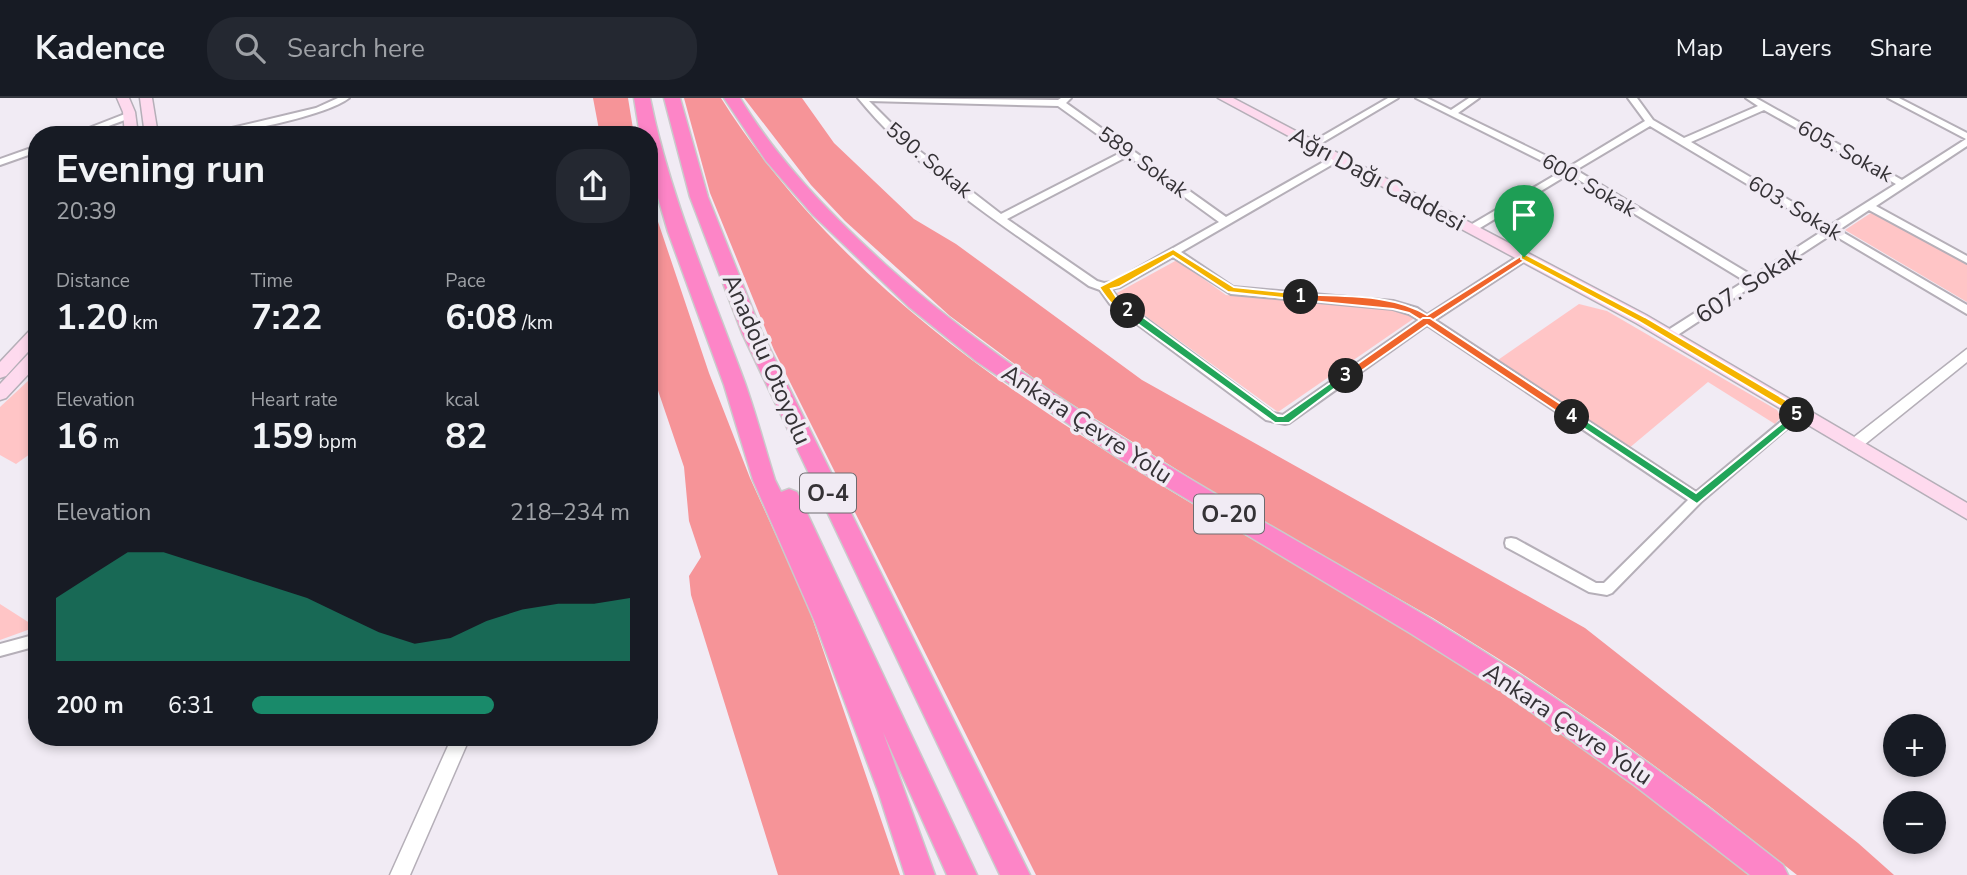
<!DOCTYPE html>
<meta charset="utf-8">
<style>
body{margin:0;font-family:"Nunito Sans",sans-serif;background:#242831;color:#f1f3f6;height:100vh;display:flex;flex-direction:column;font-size:26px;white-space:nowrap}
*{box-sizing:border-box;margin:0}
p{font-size:23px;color:#9ea1a6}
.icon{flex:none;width:38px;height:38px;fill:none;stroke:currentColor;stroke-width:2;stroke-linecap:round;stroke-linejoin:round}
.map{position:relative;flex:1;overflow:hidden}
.details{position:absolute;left:28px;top:28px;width:630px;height:620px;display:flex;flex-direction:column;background:#171b24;border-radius:28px;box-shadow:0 4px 10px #0003}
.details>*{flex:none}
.controls{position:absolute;left:1883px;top:616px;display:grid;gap:14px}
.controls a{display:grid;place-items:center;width:63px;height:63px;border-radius:50%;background:#171b24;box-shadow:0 4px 10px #0003;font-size:35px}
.pin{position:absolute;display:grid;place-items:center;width:60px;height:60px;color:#fff;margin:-72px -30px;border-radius:50% 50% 50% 0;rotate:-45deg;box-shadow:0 0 7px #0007}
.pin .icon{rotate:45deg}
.km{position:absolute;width:35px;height:35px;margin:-18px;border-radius:50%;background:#222;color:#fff;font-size:19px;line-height:35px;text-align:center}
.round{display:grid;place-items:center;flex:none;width:74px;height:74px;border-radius:28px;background:#242831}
.headline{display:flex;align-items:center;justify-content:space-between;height:119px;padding:0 28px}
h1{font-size:38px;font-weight:700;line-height:52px}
.stats{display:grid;grid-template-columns:repeat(3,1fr);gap:10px;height:119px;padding:7px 28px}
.stats div{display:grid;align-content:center}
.stats b{font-size:35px;font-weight:700}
.stats small{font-size:19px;font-weight:400}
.stats p{font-size:19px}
.chart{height:196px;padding:14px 28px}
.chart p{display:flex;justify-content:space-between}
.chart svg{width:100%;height:126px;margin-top:7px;fill:#198a6a;opacity:.7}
ul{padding:0 28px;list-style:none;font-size:23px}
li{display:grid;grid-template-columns:112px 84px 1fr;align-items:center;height:52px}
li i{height:18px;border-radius:9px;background:#198a6a}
header{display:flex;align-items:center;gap:42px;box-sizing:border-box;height:98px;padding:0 35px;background:#171b24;border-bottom:2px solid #363941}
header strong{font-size:33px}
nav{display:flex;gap:38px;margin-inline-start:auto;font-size:24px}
.search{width:490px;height:63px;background:#242831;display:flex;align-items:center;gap:18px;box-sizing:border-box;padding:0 24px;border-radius:28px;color:#9ea1a6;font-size:26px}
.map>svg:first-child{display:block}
.green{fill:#ffc5c6}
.forest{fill:#f69498}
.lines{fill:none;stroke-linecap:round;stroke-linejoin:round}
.minor-casing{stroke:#b5afb8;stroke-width:4}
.tertiary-casing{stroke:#b5afb8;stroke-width:3}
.secondary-casing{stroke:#b5afb8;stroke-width:3}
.motorway-casing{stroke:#cacacb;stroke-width:3}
.minor{fill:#fff;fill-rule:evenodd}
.tertiary{fill:#fff;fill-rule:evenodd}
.secondary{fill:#fedaee;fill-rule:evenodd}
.motorway{fill:#fd85c7;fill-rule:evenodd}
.split-1{fill:#f0652b;stroke:#fff;stroke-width:2}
.split-2{fill:#f5b400;stroke:#fff;stroke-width:2}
.split-3{fill:#22a559;stroke:#fff;stroke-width:2}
.split-4{fill:#f0652b;stroke:#fff;stroke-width:2}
.split-5{fill:#22a559;stroke:#fff;stroke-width:2}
.split-6{fill:#f5b400;stroke:#fff;stroke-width:2}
.labels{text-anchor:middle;stroke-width:7;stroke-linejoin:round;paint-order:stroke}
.far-street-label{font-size:21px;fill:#353236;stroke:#f1ebf4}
.shield{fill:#f1ebf4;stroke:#6d6a6f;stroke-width:2}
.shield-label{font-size:23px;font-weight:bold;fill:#353236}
.street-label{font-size:24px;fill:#353236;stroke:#f1ebf4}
</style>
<header>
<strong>Kadence</strong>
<div class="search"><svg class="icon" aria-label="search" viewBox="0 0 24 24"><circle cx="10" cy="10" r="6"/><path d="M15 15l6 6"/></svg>Search here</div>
<nav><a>Map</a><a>Layers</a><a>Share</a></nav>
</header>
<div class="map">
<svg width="1967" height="777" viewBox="0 0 1967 777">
<rect width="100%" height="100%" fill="#f1ebf4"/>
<path class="green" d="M1874 113 1967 166V204L1845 132Z
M1177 162 1226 197 1375 209 1402 213 1416 219 1278 314 1115 196Z
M1579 206 1607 213 1777 312 1781 319 1775 326 1708 284 1628 351 1495 264Z
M29 282 37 286V351L16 366 0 357V309Z
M0 506 36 529 0 542Z"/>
<path class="forest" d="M593 0H628L634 37H600Z
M684 0H721C881 254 1165 384 1411 535 1531 608 1641 692 1752 777H1036L774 252 710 95Z
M744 0H802L834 45 914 121 956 146 1142 282 1585 530 1858 745 1894 777H1797L1708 707 1611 636 1515 571 1433 520 1237 409 1051 293 950 218 845 123 811 87Z
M649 97 709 275 750 380 808 508 900 777H778L691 497 689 478 701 459 689 423 684 369 649 266Z"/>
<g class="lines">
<defs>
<path id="minor" d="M338 0H349C326 18 232 37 202 37L316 10Z
M858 0 1058 2 1061 0H1071L1066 5 1226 119 1334 58H1340V62L1181 154 1233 189 1393 203 1417 210 1427 217 1520 157H1528V161L1435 222 1696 394 1795 312 1799 311 1805 315 1701 404 1612 495 1607 497 1589 494 1506 449 1505 445 1506 441 1511 440 1516 441 1596 485H1604L1688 402 1427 227 1289 325 1285 326 1266 322 1110 206 1100 192 1089 188C1009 131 921 77 858 0ZM869 3 1058 8 1122 54 1001 116 917 51ZM1128 58 1219 124 1113 184 1104 185 1097 183 1007 121ZM1173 159 1231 196 1393 211 1409 216 1419 222 1283 317 1273 315 1118 200 1111 191 1120 189Z
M1388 0H1398L1315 49 1312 50 1307 47Z
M1416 0H1427L1451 12 1469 0H1479L1458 15 1569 69 1645 23 1628 0H1637L1653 22 1684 40 1758 8 1746 0H1756L1902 82 1966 41 1888 0H1899L1967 35V48L1876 108 1967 158V165L1869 112 1839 132 1967 207V216L1832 136 1673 240H1665L1664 237 1665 234 1745 183 1569 76 1475 133H1467V129L1562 73ZM1764 12 1896 86 1831 127 1691 44ZM1650 28 1824 132 1753 178 1576 72Z
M130 14 133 15V19L84 37H71Z
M37 48V54L0 67V61Z
M37 536V548L0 558V546Z"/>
<path id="tertiary" d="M1967 251V264L1859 351H1849L1846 347 1849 343Z
M452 639H470L410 777H390Z"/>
<path id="secondary" d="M117 0H129L135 14 138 37H125L123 14Z
M140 0H152L158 37H145Z
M1218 0H1233L1646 217 1967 405V421L1636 225Z
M37 229V244L6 278 0 280V264L32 230Z
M37 251V267L6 300 0 302V286L31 253Z"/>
<path id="motorway" d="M634 0H650C670 99 710 190 745 285 756 316 765 350 775 382L781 394 789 391 797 394 800 400 977 777H947L883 634 935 777H905L878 693 815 524 753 382 724 287 668 134 649 69V37H640Z
M664 0H680L708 99 762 235 1030 777H1000L742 235 690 99Z
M724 0H740C779 64 831 117 886 167 1048 312 1244 409 1429 520 1552 594 1670 678 1783 767L1788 777H1750L1634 687 1502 593 1410 535 1117 359 976 263 909 209 813 117 766 63Z"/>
</defs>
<use href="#minor" class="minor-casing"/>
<use href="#tertiary" class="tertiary-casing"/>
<use href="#secondary" class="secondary-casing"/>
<use href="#motorway" class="motorway-casing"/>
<use href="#minor" class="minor"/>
<use href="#tertiary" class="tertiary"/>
<use href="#secondary" class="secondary"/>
<use href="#motorway" class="motorway"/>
</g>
<path class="split-1" d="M1524 156 1529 159 1527 161 1427 226 1409 215 1393 211 1301 202 1296 199 1301 196C1341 199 1393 195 1427 217Z"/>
<path class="split-2" d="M1173 151 1234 189 1301 196 1306 199 1301 202 1228 194 1173 158 1119 189 1111 191 1117 200 1132 211V216C1117 216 1107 201 1099 189Z"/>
<path class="split-3" d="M1124 211H1132L1278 318H1283L1343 276H1350L1351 278 1289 325H1275L1124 216Z"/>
<path class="split-4" d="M1423 220H1430L1576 316V321H1568L1427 227 1350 281H1343V276Z"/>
<path class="split-5" d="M1797 313 1802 317 1800 320 1697 406 1567 319 1568 316H1576L1696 395Z"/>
<path class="split-6" d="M1521 157H1527L1645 219 1803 312V317L1793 320 1792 315 1638 223 1521 161Z"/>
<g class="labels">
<g class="far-street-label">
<text transform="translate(1845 53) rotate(29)" y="7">605. Sokak</text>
<text transform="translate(929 62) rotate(40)" y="7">590. Sokak</text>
<text transform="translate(1143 64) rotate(36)" y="7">589. Sokak</text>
<text transform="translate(1589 87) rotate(30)" y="7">600. Sokak</text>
<text transform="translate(1795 110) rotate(31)" y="7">603. Sokak</text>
</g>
<g class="shield">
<rect x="800" y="375.5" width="56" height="39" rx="5"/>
<rect x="1194" y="396.5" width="70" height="39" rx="5"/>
</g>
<g class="shield-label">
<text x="828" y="403">O-4</text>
<text x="1229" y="424">O-20</text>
</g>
<g class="street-label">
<text transform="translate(1377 81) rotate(28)" y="8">Ağrı Dağı Caddesi</text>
<text transform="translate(1748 187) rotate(-33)" y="8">607. Sokak</text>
<text transform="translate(767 261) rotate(66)" y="8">Anadolu Otoyolu</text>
<text transform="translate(1087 326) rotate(33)" y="8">Ankara Çevre Yolu</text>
<text transform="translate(1568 626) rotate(34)" y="8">Ankara Çevre Yolu</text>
</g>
</g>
</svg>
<div class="controls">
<a>+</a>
<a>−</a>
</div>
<div class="pin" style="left:1524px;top:159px;background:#1e9e55"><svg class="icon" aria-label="arrive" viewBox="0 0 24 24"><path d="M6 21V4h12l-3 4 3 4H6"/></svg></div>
<b class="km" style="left:1301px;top:199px">1</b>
<b class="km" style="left:1128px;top:213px">2</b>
<b class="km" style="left:1346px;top:278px">3</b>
<b class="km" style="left:1572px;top:319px">4</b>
<b class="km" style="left:1797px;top:317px">5</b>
<section class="details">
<div class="headline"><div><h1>Evening run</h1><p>20:39</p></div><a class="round"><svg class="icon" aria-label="share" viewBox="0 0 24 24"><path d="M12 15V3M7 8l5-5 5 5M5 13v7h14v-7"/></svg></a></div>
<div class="stats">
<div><p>Distance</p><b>1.20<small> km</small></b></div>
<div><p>Time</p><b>7:22</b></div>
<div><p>Pace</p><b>6:08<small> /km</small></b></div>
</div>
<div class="stats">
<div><p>Elevation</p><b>16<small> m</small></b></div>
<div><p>Heart rate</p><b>159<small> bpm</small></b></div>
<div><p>kcal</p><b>82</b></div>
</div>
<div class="chart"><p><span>Elevation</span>218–234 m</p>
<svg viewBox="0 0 160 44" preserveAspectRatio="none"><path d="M0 44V22L10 14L20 6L30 6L40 10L50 14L60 18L70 22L80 28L90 34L100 38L110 36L120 30L130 26L140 24L150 24L160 22V44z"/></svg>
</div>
<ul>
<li><b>200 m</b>6:31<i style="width:64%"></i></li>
</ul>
</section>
</div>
